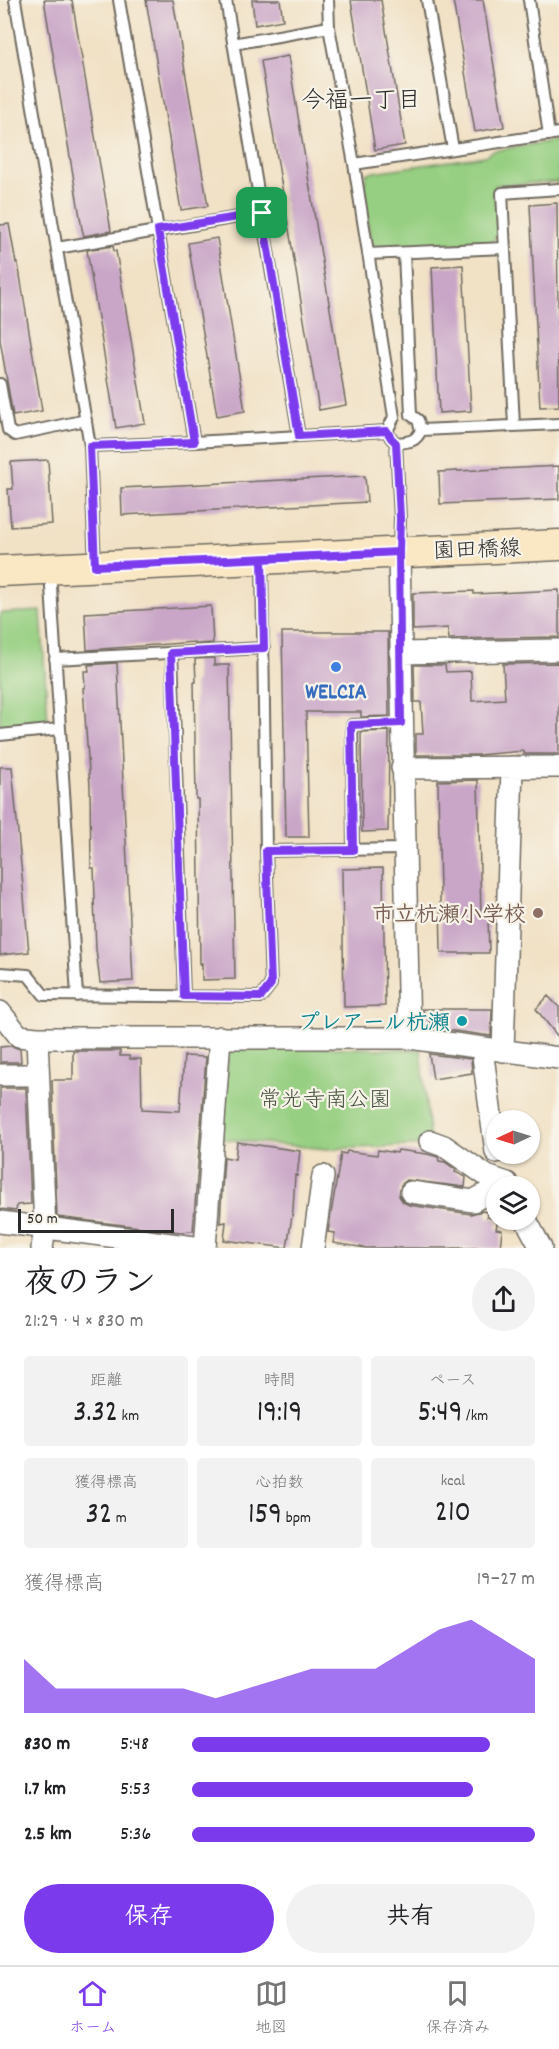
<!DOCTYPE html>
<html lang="ja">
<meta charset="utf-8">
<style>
body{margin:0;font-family:Dekko,"Klee One",sans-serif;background:#f2f2f2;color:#202124;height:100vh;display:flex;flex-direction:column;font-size:22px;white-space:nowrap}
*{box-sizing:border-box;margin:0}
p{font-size:20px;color:#757577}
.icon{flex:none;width:33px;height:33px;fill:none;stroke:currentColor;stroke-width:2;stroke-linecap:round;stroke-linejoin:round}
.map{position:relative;height:1248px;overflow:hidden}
.side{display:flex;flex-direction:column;background:#fff;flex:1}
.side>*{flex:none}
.needle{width:39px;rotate:266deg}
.buttons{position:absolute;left:486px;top:1110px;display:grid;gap:12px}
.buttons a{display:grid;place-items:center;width:54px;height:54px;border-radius:50%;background:#fff;box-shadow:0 2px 4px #0004;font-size:30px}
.scale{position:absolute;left:18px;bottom:15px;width:156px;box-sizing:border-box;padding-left:6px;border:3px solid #2b2b2b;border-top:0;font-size:16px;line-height:21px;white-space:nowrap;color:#2b2b2b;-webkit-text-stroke:4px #f7f3e8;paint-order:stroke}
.pin{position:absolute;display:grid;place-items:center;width:51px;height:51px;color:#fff;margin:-26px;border-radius:12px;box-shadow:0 3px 9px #0006}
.round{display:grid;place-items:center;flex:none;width:63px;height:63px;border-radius:32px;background:#f2f2f2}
.head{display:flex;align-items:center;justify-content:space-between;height:102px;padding:0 24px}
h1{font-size:33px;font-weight:600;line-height:45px}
.metrics{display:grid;grid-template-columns:repeat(3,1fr);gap:9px;height:102px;padding:6px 24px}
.metrics div{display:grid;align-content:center;border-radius:6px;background:#f2f2f2;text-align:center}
.metrics b{font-size:30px;font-weight:600}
.metrics small{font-size:16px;font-weight:400}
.metrics p{font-size:16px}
.chart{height:168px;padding:12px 24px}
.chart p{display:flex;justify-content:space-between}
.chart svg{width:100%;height:108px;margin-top:6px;fill:#7c3aed;opacity:.7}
.button{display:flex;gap:12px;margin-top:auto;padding:12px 24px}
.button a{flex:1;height:69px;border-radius:36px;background:#7c3aed;color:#fff;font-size:24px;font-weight:600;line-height:69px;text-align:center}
.button a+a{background:#f2f2f2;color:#202124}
ul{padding:0 24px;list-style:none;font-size:20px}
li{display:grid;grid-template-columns:96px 72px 1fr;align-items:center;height:45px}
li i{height:15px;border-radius:8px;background:#7c3aed}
.menu{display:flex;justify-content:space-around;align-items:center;height:84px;border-top:2px solid #e0e0e0;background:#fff;font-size:16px;color:#757577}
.menu a{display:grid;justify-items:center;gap:3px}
.menu .current{color:#7c3aed}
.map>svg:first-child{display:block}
.green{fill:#96cf81;stroke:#607d56;stroke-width:1.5}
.building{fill:#c9a6c7}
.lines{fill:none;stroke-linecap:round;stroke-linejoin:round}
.lane-casing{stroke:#706b61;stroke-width:14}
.street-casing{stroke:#706b61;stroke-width:24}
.secondary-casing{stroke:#706b61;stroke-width:33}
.lane{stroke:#fff;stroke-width:10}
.street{stroke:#fff;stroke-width:21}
.secondary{stroke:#fae7c3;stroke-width:30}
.route-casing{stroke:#fff;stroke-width:12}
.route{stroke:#7c3aed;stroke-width:8}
.shop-dot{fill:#3f7fe0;stroke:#f7f3e8;stroke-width:2}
.education-dot{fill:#8d6e63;stroke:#f7f3e8;stroke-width:2}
.culture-dot{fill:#0f9aa8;stroke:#f7f3e8;stroke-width:2}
.labels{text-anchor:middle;stroke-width:4.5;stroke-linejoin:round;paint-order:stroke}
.street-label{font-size:22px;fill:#2b2b2b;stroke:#f7f3e8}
.shop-label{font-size:22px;font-weight:bold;fill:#366cbe;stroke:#f7f3e8}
.education-label{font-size:22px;font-weight:bold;fill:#785e54;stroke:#f7f3e8;text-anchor:end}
.culture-label{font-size:22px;font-weight:bold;fill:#0d838f;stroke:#f7f3e8;text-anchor:end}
.park-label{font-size:22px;fill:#465440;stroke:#f7f3e8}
.neighbourhood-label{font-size:24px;fill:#2b2b2b;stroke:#f7f3e8}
</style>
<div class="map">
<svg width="559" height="1248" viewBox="0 0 559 1248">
<rect width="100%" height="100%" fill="#f7f3e8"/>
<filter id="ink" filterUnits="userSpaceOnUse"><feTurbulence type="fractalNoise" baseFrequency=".0167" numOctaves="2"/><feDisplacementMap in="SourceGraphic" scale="12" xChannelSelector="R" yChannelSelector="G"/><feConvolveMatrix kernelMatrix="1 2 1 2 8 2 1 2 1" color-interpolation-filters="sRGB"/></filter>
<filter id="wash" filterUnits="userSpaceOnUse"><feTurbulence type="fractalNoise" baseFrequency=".008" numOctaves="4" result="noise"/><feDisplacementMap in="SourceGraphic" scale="24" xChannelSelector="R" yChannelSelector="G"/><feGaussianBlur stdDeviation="1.35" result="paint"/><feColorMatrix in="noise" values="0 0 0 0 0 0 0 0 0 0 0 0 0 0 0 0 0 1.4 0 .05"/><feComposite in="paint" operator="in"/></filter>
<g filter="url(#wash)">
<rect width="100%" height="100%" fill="#f1e1c5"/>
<path class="green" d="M559 140V182L496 185 498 233 492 243 376 247 371 244 363 189 367 173 485 156 492 151Z
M41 611 48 722 0 726V613Z
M238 1045 421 1050 430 1145 327 1149 222 1139 228 1054Z"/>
<g id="blocks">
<path class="building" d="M44 0H72L111 231 84 236 82 229Z
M146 0H173L208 206 181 210Z
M252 0H280L283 20 255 25Z
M351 0H381L405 145 375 150Z
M453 0H483L504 127 475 132Z
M288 56 346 405 319 410 261 61Z
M557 203 559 406 540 407 530 205Z
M9 224 16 263H18L42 411 13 416 0 340V225Z
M217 238 245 411 217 416 188 243Z
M113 246 114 251H116L145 423 116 428 87 250Z
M463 265 471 411 439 413 432 267Z
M48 460 52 524 11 527 8 489H13L11 462Z
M559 466V499L440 504 439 472Z
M365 476 367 502 122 515 121 488Z
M559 590V637L449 639 448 628 413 630V593L474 591V594Z
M211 606 213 643 195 644V642L87 650 85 613Z
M282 632H388L389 716 361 717V712H306L309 837H286Z
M214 658V665H229L235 979 202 980V963L200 964 198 799H196L194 682H196L195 659Z
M117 663 133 981 100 983 96 949 94 899H95L94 868H91L90 786 83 688 85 687 84 671H89L88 665Z
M559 663V754H524V751L477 755H416V734H423L421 702H415L414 665H445L446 672 471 671 472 701 505 699 503 664Z
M389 731 388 831 362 832 361 732Z
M0 767H12L29 952 0 955Z
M478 780 481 918 488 917 489 953H441L438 781Z
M383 868 385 1006 344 1007 342 869Z
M548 996 559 1007V1038L536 1009Z
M422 1009H492L491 1036 433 1028Z
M12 1046 20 1049 21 1062H0V1047Z
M73 1051H120V1056H129L130 1059H141L142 1109 180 1111 184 1056 206 1057 193 1231 181 1232 57 1217 52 1080H73Z
M429 1054 471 1059 472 1073 433 1079Z
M0 1088H26L31 1204 17 1205 16 1211 0 1209Z
M237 1142 300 1151 297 1176 295 1175 293 1209 287 1248 224 1240 226 1222 220 1223 224 1157 235 1159Z
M378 1150 397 1153 398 1150 427 1154 438 1157 439 1161 445 1162 456 1170 455 1172 466 1177 465 1187 407 1180 401 1185 399 1196 403 1202 409 1205 471 1214 482 1211 487 1212V1217L498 1220 496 1229 502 1230 500 1248H366L333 1243 335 1233 328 1232 341 1153 346 1154 347 1151 377 1155Z"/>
</g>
</g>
<g filter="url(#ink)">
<use href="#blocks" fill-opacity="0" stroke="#706b61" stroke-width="1.5"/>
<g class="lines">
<defs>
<path id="lane" d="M15 0 90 446 95 566
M119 0 194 442
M226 0 299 436
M328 0 329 27 354 164 394 417 387 431 391 438 396 443 400 518 399 550
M427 0 453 149
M529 0 549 135
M233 44 329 27
M354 164 559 133
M57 248 262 213
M404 253 411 415 418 420 421 430
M368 254 505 248
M0 384 8 430 15 435 86 420
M514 425 502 193 559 189
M396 443C409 442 416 442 421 430L559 424
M90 446 194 442 387 431
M262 562 266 851 405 849
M50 571 77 996
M172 653 184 996
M55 659 264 648
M0 735 59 729
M353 850 352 725 401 723
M0 973 28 975 44 995 261 997 271 984 266 851"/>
<path id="street" d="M399 552 409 1038
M400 653 559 650
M402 768 559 767
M0 1012 19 1036 37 1038H409L559 1058
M37 1038 45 1229 42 1248
M482 1049 496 1152
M503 1051 512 767
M0 1075H38
M430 1141 444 1146 487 1176 507 1183
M411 1192 473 1201 496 1188
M526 1220 541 1248
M0 1222 202 1248
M205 1248 220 1037
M313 1248 323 1176"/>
<path id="secondary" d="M0 571 559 545"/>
</defs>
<use href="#lane" class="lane-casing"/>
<use href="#street" class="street-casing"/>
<use href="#secondary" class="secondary-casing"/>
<use href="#lane" class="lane"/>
<use href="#street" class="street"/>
<use href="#secondary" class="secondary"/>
</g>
</g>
<g class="lines" filter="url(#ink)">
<defs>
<path id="route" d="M262 213 299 436 387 431 391 438 396 443 400 518 399 552 262 559 264 648 171 653 184 996 261 997 271 984 266 851 353 850 351 725 401 723 399 552 95 566 90 446 194 442 158 230 262 213"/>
</defs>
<use href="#route" class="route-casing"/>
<use href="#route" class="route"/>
</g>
<circle class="shop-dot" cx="336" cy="667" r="6"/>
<circle class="education-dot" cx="538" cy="913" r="6"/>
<circle class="culture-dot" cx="462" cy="1021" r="6"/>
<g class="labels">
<g class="street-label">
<text transform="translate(477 548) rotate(-2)" y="8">園田橋線</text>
</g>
<g class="shop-label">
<text x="336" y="698">WELCIA</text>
</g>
<g class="education-label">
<text x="526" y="921">市立杭瀬小学校</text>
</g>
<g class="culture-label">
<text x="450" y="1029">プレアール杭瀬</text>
</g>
<g class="park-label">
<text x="325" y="1106">常光寺南公園</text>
</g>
<g class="neighbourhood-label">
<text x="361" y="107">今福一丁目</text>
</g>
</g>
</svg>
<div class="buttons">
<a><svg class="needle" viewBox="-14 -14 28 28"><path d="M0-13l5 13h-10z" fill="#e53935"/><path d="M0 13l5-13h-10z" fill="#757577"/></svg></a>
<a><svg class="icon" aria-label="layers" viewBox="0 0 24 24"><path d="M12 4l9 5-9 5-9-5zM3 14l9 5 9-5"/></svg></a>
</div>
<div class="scale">50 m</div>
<div class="pin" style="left:262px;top:213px;background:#1e9e55"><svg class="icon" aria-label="arrive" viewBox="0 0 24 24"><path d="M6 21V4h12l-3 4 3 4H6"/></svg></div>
</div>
<section class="side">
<div class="head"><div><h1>夜のラン</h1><p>21:29 · 4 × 830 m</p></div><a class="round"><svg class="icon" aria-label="share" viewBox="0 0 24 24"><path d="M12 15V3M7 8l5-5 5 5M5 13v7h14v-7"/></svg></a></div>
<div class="metrics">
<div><p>距離</p><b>3.32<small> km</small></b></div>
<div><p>時間</p><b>19:19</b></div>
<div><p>ペース</p><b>5:49<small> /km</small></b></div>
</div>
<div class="metrics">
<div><p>獲得標高</p><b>32<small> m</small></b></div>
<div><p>心拍数</p><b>159<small> bpm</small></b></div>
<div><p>kcal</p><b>210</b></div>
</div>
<div class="chart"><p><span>獲得標高</span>19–27 m</p>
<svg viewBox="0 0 160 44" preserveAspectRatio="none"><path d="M0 44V22L10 34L20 34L30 34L40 34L50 34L60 38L70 34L80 30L90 26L100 26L110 26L120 18L130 10L140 6L150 14L160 22V44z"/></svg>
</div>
<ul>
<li><b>830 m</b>5:48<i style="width:87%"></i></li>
<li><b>1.7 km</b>5:53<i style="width:82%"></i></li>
<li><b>2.5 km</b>5:36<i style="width:100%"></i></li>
</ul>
<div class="button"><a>保存</a><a>共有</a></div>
</section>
<nav class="menu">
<a class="current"><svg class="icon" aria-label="home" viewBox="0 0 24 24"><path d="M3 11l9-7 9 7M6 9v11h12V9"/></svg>ホーム</a>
<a><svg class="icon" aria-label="map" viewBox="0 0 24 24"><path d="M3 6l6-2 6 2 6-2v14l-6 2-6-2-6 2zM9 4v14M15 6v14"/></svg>地図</a>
<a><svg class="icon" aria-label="saved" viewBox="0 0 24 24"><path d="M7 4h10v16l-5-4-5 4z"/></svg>保存済み</a>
</nav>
